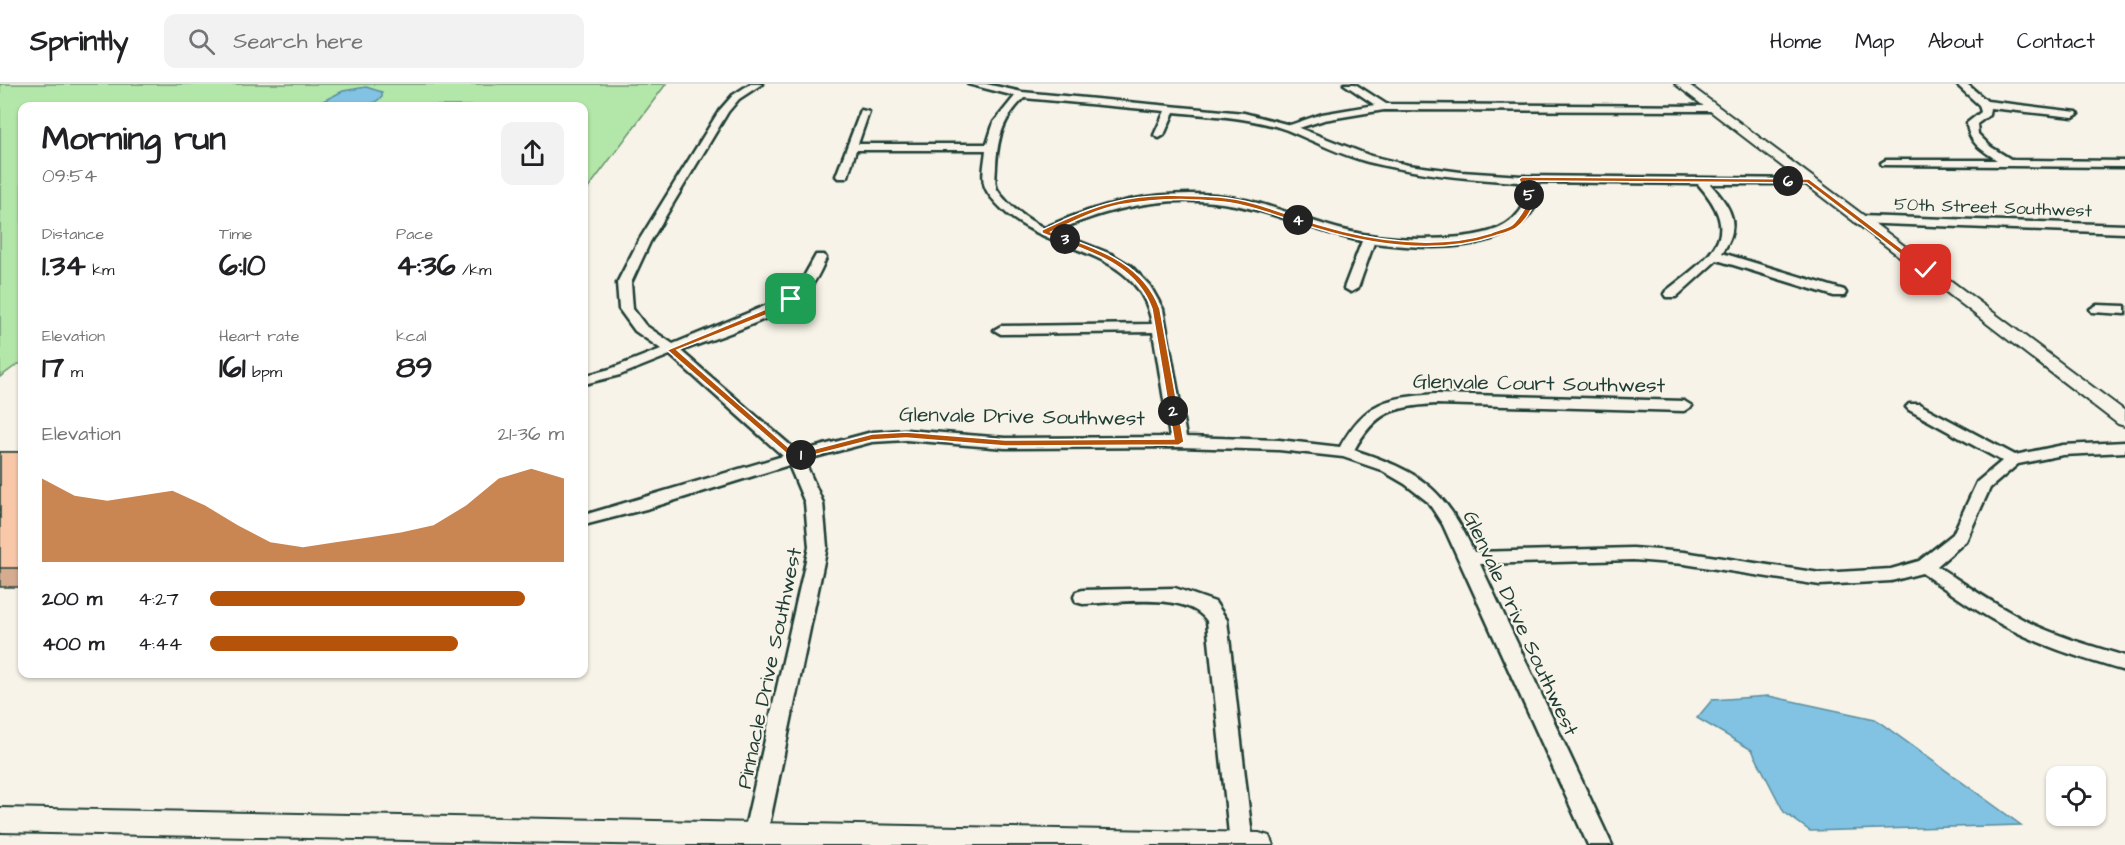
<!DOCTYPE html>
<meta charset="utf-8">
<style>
body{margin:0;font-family:"Architects Daughter",sans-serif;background:#f2f2f2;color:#202124;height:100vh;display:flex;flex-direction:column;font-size:22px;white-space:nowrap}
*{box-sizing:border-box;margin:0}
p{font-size:20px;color:#757577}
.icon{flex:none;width:33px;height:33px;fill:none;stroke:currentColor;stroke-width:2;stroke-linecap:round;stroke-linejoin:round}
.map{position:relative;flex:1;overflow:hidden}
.side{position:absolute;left:18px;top:18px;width:570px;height:576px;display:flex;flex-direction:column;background:#fff;border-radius:12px;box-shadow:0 2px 4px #0004}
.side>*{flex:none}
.controls{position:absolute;left:2046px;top:682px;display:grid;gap:12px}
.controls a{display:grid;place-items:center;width:60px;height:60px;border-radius:12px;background:#fff;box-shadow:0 2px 4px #0004;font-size:30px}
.pin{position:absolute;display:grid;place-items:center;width:51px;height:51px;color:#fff;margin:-26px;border-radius:12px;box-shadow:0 3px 9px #0006}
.km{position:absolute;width:30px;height:30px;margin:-15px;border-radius:50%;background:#222;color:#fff;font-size:16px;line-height:30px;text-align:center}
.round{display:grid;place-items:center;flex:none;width:63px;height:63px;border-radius:12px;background:#f2f2f2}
.head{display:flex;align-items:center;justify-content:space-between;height:102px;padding:0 24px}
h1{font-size:33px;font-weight:700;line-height:45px}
.figures{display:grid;grid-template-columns:repeat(3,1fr);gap:9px;height:102px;padding:6px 24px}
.figures div{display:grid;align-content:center}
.figures b{font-size:30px;font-weight:700}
.figures small{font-size:16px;font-weight:400}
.figures p{font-size:16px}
.chart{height:168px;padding:12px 24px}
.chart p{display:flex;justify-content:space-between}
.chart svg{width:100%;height:108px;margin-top:6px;fill:#b45309;opacity:.7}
ul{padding:0 24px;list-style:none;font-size:20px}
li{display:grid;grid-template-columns:96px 72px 1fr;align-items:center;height:45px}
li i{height:15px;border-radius:8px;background:#b45309}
header{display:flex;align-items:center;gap:36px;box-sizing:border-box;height:84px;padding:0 30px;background:#fff;border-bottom:2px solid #e0e0e0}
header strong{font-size:28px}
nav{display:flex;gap:33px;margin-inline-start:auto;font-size:21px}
.search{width:420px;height:54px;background:#f2f2f2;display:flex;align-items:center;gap:15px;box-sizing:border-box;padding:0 21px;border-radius:12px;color:#757577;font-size:22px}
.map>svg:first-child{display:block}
.green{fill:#b3e7a9;stroke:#69926e;stroke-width:1.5}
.water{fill:#82c3e3;stroke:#5a8d9d;stroke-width:1.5}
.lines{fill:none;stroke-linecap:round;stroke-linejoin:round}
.minor-casing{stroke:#1f3d34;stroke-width:5}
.tertiary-casing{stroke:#1f3d34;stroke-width:4}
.minor{fill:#f7f3e8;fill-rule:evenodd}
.tertiary{fill:#f7f3e8;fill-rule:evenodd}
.wall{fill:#d6ac91;stroke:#1f3d34;stroke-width:1.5}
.building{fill:#f9c8a9;stroke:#1f3d34;stroke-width:1.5}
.route{fill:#b45309;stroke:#fff;stroke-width:1.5}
.labels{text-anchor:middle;stroke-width:4.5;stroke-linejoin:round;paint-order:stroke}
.far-street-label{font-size:18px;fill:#1f3d34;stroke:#f7f3e8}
.street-label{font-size:21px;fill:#1f3d34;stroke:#f7f3e8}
</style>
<header>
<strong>Sprintly</strong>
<div class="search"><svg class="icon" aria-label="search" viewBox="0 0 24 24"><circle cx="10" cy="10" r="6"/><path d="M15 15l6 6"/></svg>Search here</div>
<nav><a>Home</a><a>Map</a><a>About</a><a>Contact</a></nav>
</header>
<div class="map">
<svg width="2125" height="761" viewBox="0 0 2125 761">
<rect width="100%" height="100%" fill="#f7f3e8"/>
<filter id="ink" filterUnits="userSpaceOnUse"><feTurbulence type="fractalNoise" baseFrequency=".0167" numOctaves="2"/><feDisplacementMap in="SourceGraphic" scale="12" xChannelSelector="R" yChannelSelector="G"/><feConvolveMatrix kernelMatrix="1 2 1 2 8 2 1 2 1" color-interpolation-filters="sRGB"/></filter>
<g filter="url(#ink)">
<path class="green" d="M0 0H666L584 110V22H22V280H18L0 293Z"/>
<path class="water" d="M366 3 382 8V13L369 22H313L343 7Z
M1769 612 1875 635 2021 741 1810 747 1784 728 1752 666 1697 634 1712 616Z"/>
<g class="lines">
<defs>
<path id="minor" d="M750 0H762L739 15 728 28 650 158 631 199 633 225 645 241 673 260 777 217 802 196 816 171H824L826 174C820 189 813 203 801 213 773 237 716 253 681 267L798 368 872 348 906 346 1005 354 1170 353 1153 248 1001 250 994 246 1001 242 1152 240C1139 161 1049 172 1002 125 996 119 988 111 985 103 981 93 985 77 986 66H856L848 92 846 94H838L836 92 861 26 869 28 858 60H987L994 38 1015 12 968 0H986L1022 8 1244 29 1290 41 1322 30 1375 21 1344 0H1355L1386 20 1715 22V26L1712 27 1384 26 1324 36 1299 44 1371 72 1408 81 1461 88 1522 92 1813 95V99L1809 100H1710C1731 123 1742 141 1722 169L1844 206 1846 209 1844 212H1834L1717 176 1676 213H1666L1664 210 1666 207C1710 172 1745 153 1698 100L1529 98 1537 119C1511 172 1424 165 1374 159L1358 204 1351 208 1344 204 1362 157C1325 150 1292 135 1256 126 1188 107 1118 119 1055 148L1111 170 1131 182 1150 202 1163 225 1186 353 1279 356 1340 363C1366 317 1386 314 1436 310L1684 317 1692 322 1684 327 1436 320C1393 323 1376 327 1354 366 1421 388 1443 403 1474 468L1633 464 1684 468 1820 489 1891 485 1919 477 1953 450 1977 398 2002 377 1909 326 1906 323 1909 320H1919L2015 371 2063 361 2125 358V368L2063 371 2018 380 1990 404 1966 457 1937 482C1966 501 1994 520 2024 536 2056 552 2091 562 2125 572V587C2087 576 2048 564 2012 546 1980 530 1951 509 1922 489L1891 497 1820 501 1684 480 1633 476 1480 480 1612 761H1588L1443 441 1428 418 1405 400 1381 386 1343 373 1279 366 1179 363 1005 364 906 356 872 358 804 376 823 419 827 463 765 761H741L809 463 805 419 789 381 650 424 584 441V431L783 372 670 271 620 291 584 300V292L610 285 661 265 635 247 619 225 617 199 638 158 719 27 733 11ZM1024 14 1165 27 1154 51 1159 54 1164 51 1174 28C1212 32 1251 33 1287 46 1314 57 1340 71 1368 78 1417 90 1467 95 1518 98L1525 119C1512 145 1487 150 1461 153 1420 157 1378 155 1339 145 1298 134 1259 115 1216 111 1155 106 1100 119 1044 144 1027 135 1007 122 997 105 994 98 996 89 996 81 998 52 1003 35 1024 14Z
M1956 0H1967L1987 17 2077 28 2078 30 2073 33 1990 24 1989 31 1977 40 1978 50 1991 63 2012 76 2125 77V83L1882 81 1881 79 1886 76H1997C1982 66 1968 58 1967 39L1981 28 1979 21Z
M1860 132 2125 141V149L1856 139V133Z
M2097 221 2125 222V230L2092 228 2090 225Z
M1175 504 1215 518 1227 536 1253 761 1230 760 1207 537C1187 507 1116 519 1083 520L1076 518 1074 513 1076 508 1083 506Z"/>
<path id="tertiary" d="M1675 0H1688L2125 327V342L2118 340Z
M0 724 1259 749 1269 752 1273 761H663L0 748Z"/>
</defs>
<use href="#minor" class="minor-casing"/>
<use href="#tertiary" class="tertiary-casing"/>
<use href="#minor" class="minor"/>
<use href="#tertiary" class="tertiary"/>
</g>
<path class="wall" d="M0 368H22V503H0Z"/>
<path class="building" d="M0 368H22V484H0Z"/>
</g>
<path class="route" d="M1522 93 1809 95 1930 186 1924 188 1807 99 1526 97 1535 119C1530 128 1525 138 1516 144 1510 148 1501 150 1495 152 1438 171 1371 161 1315 144 1284 135 1256 122 1223 118 1190 114 1152 115 1119 121 1095 126 1072 138 1051 148 1094 164 1143 177 1160 225L1184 358 1179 361 1005 362 906 354 872 356 794 376 667 266 771 223 788 214H793V217L776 227 677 266 796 370 872 350 906 348 1005 356 1174 355 1152 225C1136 178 1084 166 1042 149V146C1066 135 1089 124 1114 118 1147 109 1185 111 1219 113 1255 116 1286 131 1320 141 1373 157 1437 166 1491 149 1497 146 1506 145 1512 141 1519 135 1523 127 1528 119L1519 95Z"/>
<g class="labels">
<g class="far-street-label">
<text transform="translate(1993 123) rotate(2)" y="6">50th Street Southwest</text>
</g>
<g class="street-label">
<text transform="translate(1539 299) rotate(1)" y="7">Glenvale Court Southwest</text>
<text transform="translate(1022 332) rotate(1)" y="7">Glenvale Drive Southwest</text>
<text transform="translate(1521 539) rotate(65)" y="7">Glenvale Drive Southwest</text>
<text transform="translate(769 584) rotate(-78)" y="7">Pinnacle Drive Southwest</text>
</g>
</g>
</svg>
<div class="controls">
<a><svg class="icon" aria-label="locate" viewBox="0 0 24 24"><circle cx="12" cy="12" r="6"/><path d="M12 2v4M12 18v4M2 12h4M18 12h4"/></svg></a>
</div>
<div class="pin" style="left:791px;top:215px;background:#1e9e55"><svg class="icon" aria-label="arrive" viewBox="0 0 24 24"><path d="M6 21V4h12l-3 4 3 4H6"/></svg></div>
<div class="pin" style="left:1926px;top:186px;background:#d93025"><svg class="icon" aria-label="check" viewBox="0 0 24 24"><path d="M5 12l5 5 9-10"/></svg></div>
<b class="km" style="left:801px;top:371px">1</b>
<b class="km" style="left:1173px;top:327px">2</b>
<b class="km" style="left:1065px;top:155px">3</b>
<b class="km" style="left:1298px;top:136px">4</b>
<b class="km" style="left:1529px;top:111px">5</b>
<b class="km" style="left:1788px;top:97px">6</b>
<section class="side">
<div class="head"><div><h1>Morning run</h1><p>09:54</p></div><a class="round"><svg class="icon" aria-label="share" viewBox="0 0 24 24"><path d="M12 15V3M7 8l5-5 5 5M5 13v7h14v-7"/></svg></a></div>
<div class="figures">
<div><p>Distance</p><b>1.34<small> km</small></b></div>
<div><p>Time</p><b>6:10</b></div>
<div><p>Pace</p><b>4:36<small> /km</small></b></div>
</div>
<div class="figures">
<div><p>Elevation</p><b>17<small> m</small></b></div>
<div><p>Heart rate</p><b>161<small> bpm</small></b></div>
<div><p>kcal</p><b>89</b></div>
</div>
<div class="chart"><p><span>Elevation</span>21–36 m</p>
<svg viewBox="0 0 160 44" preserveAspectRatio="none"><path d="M0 44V10L10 17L20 19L30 17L40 15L50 21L60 29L70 36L80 38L90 36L100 34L110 32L120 29L130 21L140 10L150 6L160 10V44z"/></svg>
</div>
<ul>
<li><b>200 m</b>4:27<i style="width:89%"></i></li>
<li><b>400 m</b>4:44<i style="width:70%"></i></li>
</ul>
</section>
</div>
